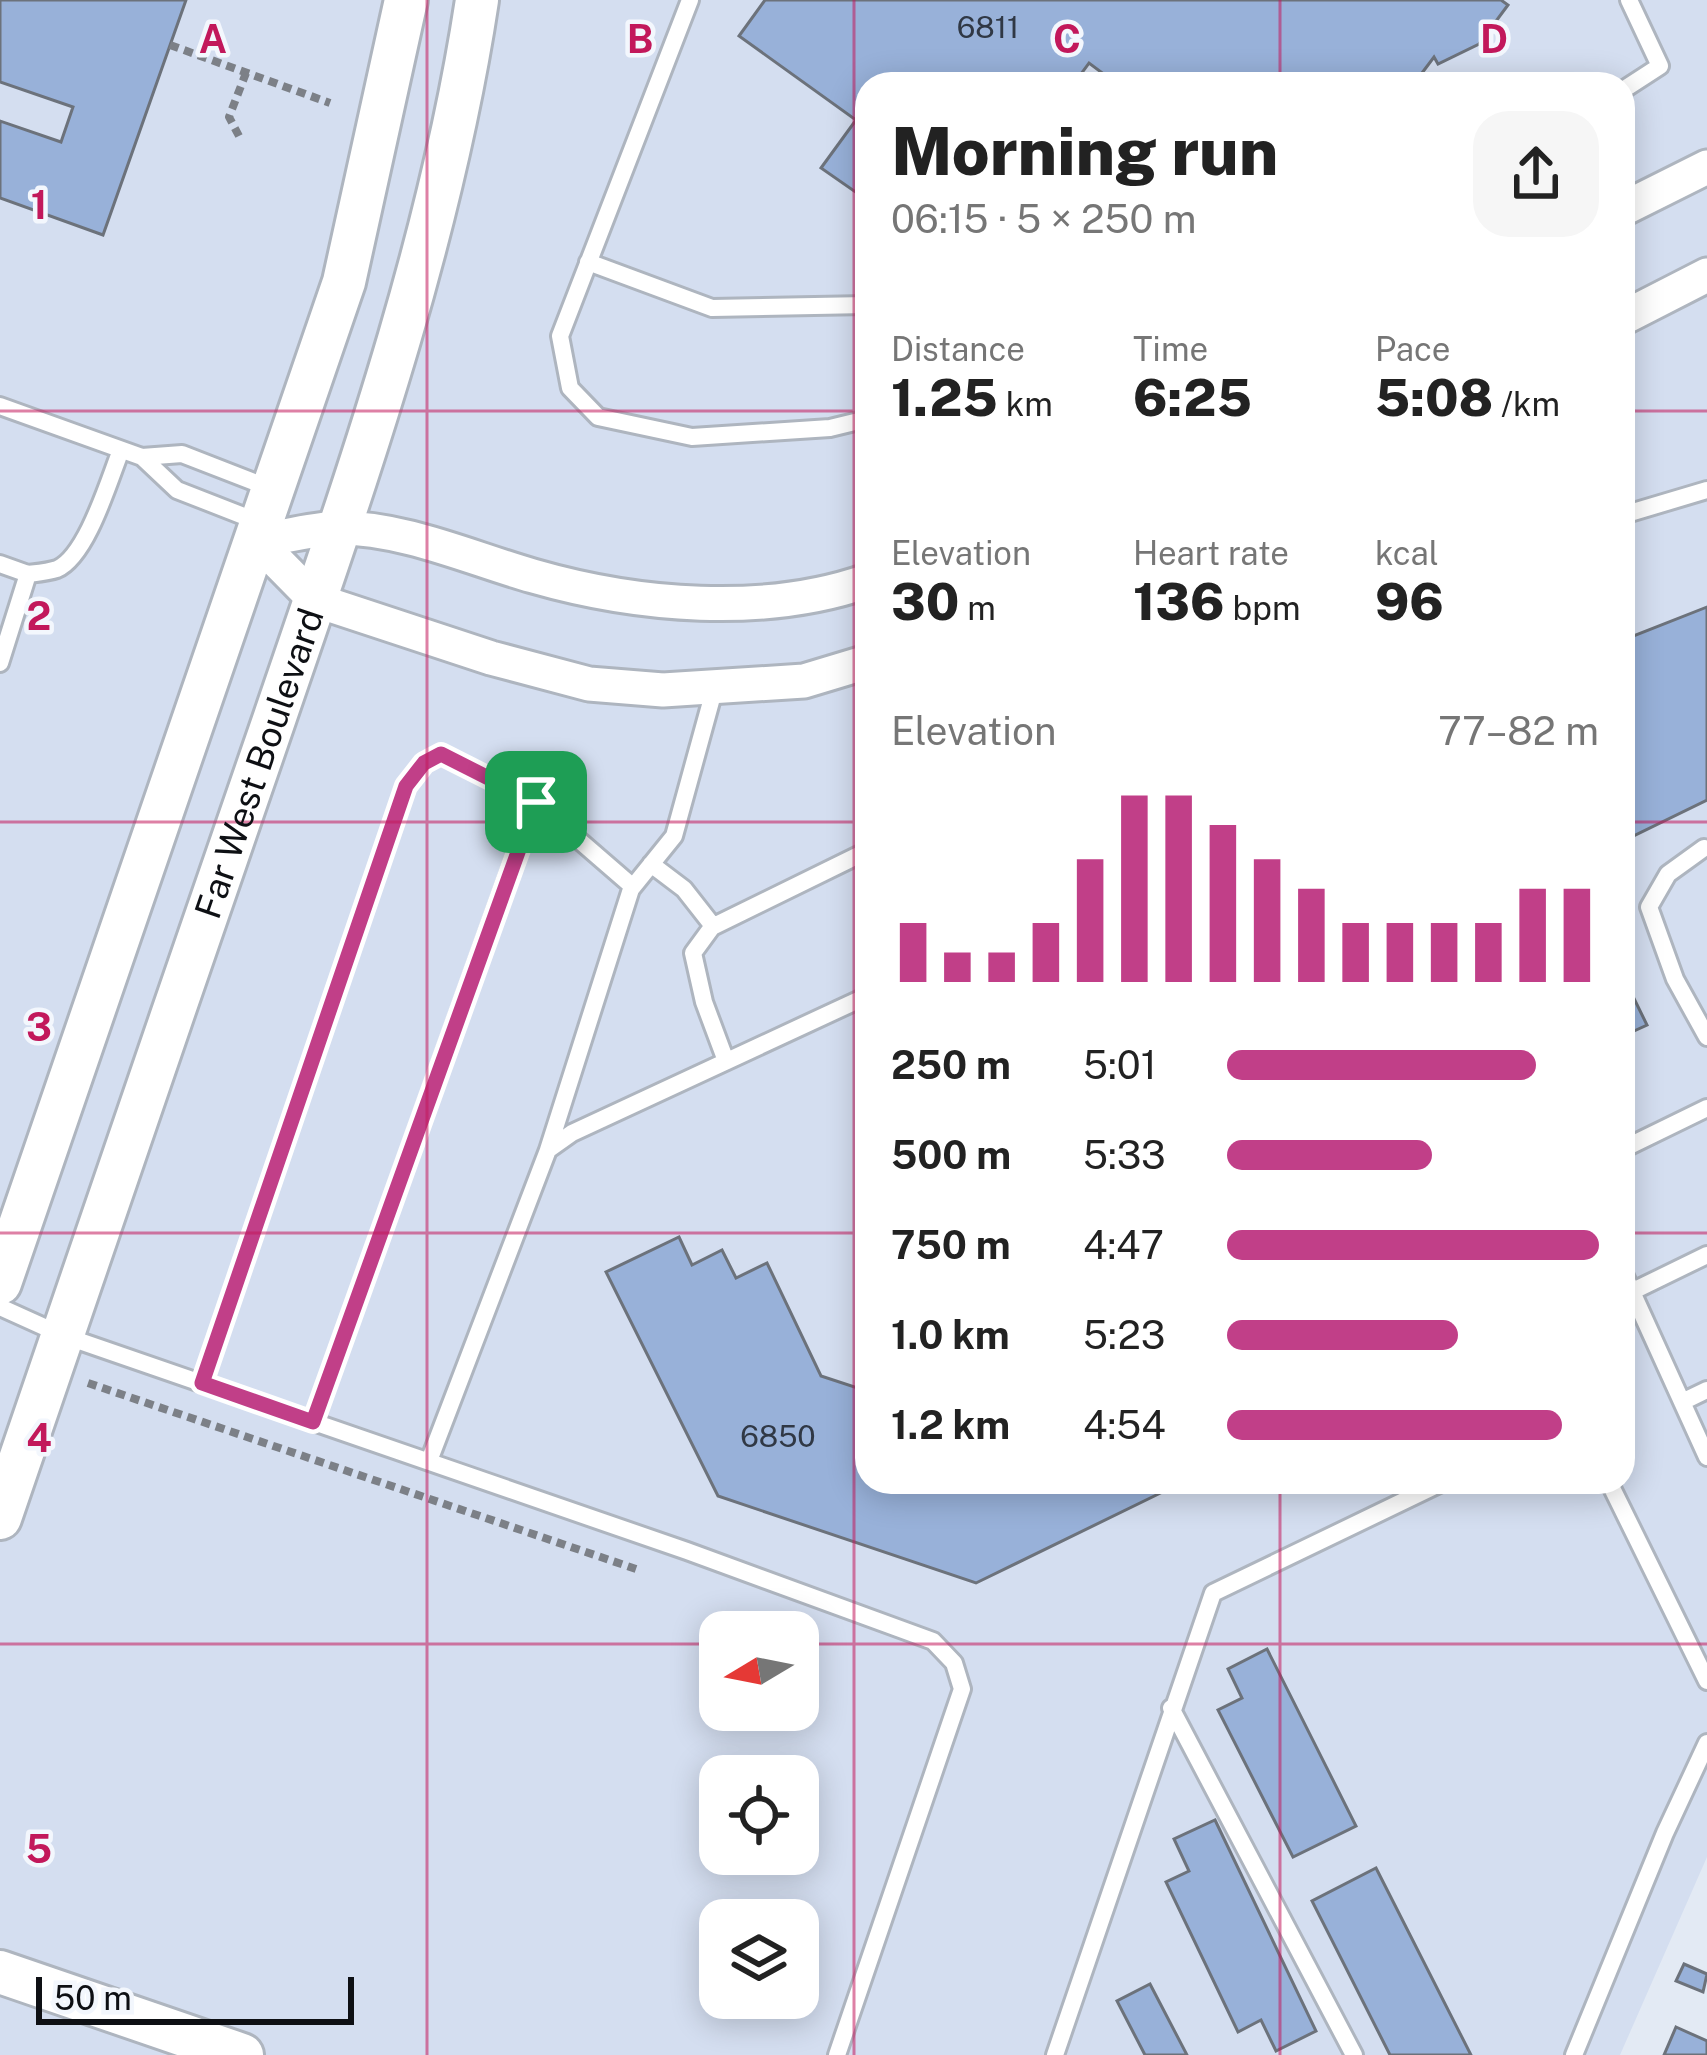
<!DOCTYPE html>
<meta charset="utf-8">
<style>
body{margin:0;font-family:"Public Sans",sans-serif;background:#f6f6f6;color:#222;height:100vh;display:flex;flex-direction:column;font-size:45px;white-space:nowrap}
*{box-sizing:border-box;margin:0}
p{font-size:39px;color:#767676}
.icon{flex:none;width:66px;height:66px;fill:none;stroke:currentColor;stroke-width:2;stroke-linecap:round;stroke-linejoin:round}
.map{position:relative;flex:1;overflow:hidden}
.details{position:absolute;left:855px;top:72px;width:780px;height:1422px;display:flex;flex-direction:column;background:#fff;border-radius:36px;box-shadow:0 6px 30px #0003}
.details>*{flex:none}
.needle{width:78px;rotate:260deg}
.fabs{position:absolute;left:699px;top:1611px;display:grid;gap:24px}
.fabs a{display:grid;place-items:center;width:120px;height:120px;border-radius:24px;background:#fff;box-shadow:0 6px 30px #0003;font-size:60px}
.scale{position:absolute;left:36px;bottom:30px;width:318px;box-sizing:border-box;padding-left:12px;border:6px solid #0e1014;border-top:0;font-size:33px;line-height:42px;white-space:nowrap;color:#0e1014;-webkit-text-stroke:9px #f3f7fd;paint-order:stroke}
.pin{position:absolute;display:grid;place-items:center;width:102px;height:102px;color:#fff;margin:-51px;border-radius:24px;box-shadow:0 6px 18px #0006}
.round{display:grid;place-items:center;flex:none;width:126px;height:126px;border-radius:36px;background:#f6f6f6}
.headline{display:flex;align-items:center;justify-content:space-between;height:204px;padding:0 36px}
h1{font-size:66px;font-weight:800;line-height:90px}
.stats{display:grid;grid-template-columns:repeat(3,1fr);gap:18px;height:204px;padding:12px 36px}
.stats div{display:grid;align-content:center}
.stats b{font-size:51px;font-weight:800}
.stats small{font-size:33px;font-weight:400}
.stats p{font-size:33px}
.chart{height:336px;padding:24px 36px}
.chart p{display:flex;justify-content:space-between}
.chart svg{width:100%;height:216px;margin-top:12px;stroke:#c13f88;stroke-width:6}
ul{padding:0 36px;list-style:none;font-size:39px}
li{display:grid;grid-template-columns:192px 144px 1fr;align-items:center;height:90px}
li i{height:30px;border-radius:15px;background:#c13f88}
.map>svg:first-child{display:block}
.built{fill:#d4def0;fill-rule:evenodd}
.building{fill:#98b1d9;stroke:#6c727b;stroke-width:3}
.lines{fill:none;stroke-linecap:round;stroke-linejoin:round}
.service-casing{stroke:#aeb5bf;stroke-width:22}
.minor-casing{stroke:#aeb5bf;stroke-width:39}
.tertiary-casing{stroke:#aeb5bf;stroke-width:48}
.path{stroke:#7c8087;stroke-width:8;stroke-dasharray:9 6;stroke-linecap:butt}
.service{stroke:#fff;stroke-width:16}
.minor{stroke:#fff;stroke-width:33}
.tertiary{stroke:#fff;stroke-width:42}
.route-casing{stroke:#fff;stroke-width:24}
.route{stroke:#c13f88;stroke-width:15}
.grid{fill:none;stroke:#c2185b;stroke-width:3;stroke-opacity:0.55}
.labels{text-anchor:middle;stroke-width:9;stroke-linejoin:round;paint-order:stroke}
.number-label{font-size:30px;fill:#303845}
.street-label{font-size:36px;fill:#0e1014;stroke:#f3f7fd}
.grid-label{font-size:39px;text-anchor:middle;font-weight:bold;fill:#c2185b;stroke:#f3f7fd;stroke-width:9;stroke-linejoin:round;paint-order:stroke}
</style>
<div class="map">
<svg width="1707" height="2055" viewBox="0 0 1707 2055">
<rect width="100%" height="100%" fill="#e3eaf4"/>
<path class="built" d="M0 0H1707V1857L1620 2055H0ZM867 84H1623V1482H867ZM720 1632H798V1710H720ZM720 1776H798V1854H720ZM720 1920H798V1998H720Z"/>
<path class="building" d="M0 0H186L103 235 0 198V121L61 142 73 107 0 82Z
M765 0H1501L1508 5 1479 44 1438 64 1434 57 1422 73 1428 84H1117L1089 63 1075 82 1078 84H867V200L821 168 856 120 739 36Z
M1707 607V800L1623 841V640Z
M1623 976 1647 1025 1623 1036Z
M679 1237 692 1265 722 1250 736 1278 767 1263 821 1376 867 1391V1482H1183L976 1583 718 1496 606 1272Z
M1267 1649 1356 1826 1293 1857 1218 1710 1242 1698 1228 1669Z
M1215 1820 1316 2031 1276 2051 1261 2020 1238 2032 1166 1882 1189 1871 1174 1839Z
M1376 1868 1471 2055H1390L1312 1901Z
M1684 1964 1707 1974 1703 1992 1676 1981Z
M1150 1984 1187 2055H1145L1117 2001Z
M1676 2027 1707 2041V2055H1664Z"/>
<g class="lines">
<defs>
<path id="service" d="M690 0 560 336 570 388 598 417 692 437 830 428 867 419
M1623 90 1660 66 1629 0
M588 262 712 308 867 305
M0 406 142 457 177 490 259 522
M142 457 182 454 272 489
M1623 515 1707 490
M0 564 28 574 0 663
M28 574C36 573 48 572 57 569 87 556 109 480 121 450
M1704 848 1668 874 1649 907 1675 979 1707 1037
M651 864 684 889 713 926
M632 888 674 836 715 687
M726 1061 704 1002 693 953 712 927 867 851
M1623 1149 1707 1108
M1623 1272 1707 1457
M1631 1292 1707 1255
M0 1307 62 1335 687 1551 933 1641 954 1663 962 1689 837 2055
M202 1383 406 786 424 763 441 754 535 802
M1682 1402 1707 1390
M313 1422 535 802 632 886 548 1150
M429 1461 548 1150 572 1133 867 996
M1609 1482 1707 1681
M1171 1708 1354 2055
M1055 2055 1213 1593 1443 1482
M1574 2055 1665 1833 1707 1743"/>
<path id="minor" d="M1623 209 1707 167
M1623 318 1707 275
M257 541 315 600 491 658 589 684 663 690 804 681 867 662
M257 541C283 537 312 529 338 528 405 528 470 558 533 576 637 606 764 617 867 581"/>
<g id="tertiary">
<path d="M0 1283 344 282 406 0"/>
<path id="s1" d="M0 1518C91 1250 183 984 275 717 355 483 440 245 477 0"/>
<path d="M0 1972 242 2055"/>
</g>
</defs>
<use href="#service" class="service-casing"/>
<use href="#minor" class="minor-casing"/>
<use href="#tertiary" class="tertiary-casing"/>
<path class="path" d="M170 45 330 103
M239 136 229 117 246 73
M88 1383 636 1569"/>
<use href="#service" class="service"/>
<use href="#minor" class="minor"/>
<use href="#tertiary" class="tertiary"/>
</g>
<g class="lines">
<defs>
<path id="route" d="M441 754 536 802 313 1422 202 1383 406 786 424 763Z"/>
</defs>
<use href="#route" class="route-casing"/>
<use href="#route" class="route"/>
</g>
<path class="grid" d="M427 0V2055M854 0V2055M1280 0V84M0 411H867M1623 411H1707M0 822H867M1623 822H1707M0 1233H867M1623 1233H1707M1280 1482V2055M0 1644H720M798 1644H1707"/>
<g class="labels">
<g class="number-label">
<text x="988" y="38">6811</text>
<text x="778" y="1447">6850</text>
</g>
<g class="street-label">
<text dy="13" stroke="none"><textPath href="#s1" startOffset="798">Far West Boulevard</textPath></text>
</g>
</g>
<g class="grid-label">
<text x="213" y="53">A</text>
<text x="640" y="53">B</text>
<text x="1067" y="53">C</text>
<text x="1494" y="53">D</text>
<text x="39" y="219">1</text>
<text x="39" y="630">2</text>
<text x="39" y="1041">3</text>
<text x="39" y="1452">4</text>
<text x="39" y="1863">5</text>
</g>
</svg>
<div class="fabs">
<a><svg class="needle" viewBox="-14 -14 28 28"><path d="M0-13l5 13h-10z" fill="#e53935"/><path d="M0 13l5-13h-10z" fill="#767676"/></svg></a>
<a><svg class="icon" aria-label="locate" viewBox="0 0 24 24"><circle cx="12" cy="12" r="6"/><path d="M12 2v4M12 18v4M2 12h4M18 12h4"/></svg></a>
<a><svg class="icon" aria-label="layers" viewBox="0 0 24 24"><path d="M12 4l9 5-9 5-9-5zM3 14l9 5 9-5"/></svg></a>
</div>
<div class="scale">50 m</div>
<div class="pin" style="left:536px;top:802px;background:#1e9e55"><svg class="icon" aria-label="arrive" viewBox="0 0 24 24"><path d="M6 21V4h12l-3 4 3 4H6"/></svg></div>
<section class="details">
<div class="headline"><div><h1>Morning run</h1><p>06:15 · 5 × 250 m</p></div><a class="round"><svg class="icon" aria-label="share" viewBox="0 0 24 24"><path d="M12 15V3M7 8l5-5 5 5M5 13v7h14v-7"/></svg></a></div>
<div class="stats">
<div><p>Distance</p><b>1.25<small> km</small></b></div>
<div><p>Time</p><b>6:25</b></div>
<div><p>Pace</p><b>5:08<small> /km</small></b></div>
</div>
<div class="stats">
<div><p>Elevation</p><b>30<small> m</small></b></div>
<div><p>Heart rate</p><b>136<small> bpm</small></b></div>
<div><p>kcal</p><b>96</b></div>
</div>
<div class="chart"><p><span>Elevation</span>77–82 m</p>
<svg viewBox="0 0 160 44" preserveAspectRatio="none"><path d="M5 44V32M15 44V38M25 44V38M35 44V32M45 44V19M55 44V6M65 44V6M75 44V12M85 44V19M95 44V25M105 44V32M115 44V32M125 44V32M135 44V32M145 44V25M155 44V25"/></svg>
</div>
<ul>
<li><b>250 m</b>5:01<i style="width:83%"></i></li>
<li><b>500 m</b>5:33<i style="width:55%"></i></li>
<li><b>750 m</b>4:47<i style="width:100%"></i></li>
<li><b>1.0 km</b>5:23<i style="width:62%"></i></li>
<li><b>1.2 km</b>4:54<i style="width:90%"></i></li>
</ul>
</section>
</div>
